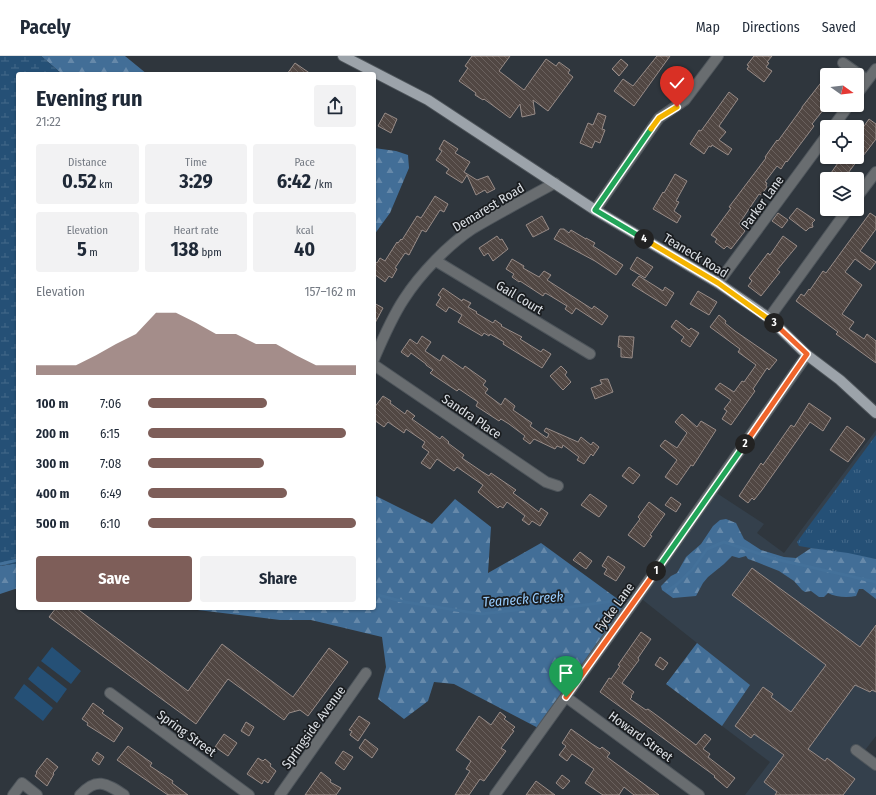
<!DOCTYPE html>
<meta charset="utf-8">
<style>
body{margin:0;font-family:"Fira Sans Condensed",sans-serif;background:#f2f2f3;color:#1f2937;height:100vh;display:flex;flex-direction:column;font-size:15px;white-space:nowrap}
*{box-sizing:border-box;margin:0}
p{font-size:13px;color:#747a83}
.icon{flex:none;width:22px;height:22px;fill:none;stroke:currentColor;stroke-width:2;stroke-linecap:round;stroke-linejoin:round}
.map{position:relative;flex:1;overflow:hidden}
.side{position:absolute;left:16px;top:16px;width:360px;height:538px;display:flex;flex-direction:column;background:#fff;border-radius:4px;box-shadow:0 1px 3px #0004}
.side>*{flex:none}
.needle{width:26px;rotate:104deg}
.controls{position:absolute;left:820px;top:12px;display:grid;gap:8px}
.controls a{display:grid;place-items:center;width:44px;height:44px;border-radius:4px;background:#fff;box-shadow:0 1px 3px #0004;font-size:20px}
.pin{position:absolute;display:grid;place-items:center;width:34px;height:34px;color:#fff;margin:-41px -17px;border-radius:50% 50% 50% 0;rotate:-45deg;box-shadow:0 0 4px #0007}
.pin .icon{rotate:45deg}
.km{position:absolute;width:20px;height:20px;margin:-10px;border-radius:50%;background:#222;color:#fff;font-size:11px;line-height:20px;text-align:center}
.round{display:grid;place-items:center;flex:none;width:42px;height:42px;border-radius:4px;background:#f2f2f3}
.headline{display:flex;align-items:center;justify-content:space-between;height:68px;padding:0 20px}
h1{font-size:22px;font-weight:700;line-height:30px}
.stats{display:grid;grid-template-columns:repeat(3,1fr);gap:6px;height:68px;padding:4px 20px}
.stats div{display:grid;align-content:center;border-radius:4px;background:#f2f2f3;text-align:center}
.stats b{font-size:20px;font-weight:700}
.stats small{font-size:11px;font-weight:400}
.stats p{font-size:11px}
.chart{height:112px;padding:8px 20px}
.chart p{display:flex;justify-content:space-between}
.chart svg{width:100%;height:72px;margin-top:4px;fill:#7e5e59;opacity:.7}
.primary-button{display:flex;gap:8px;margin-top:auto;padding:8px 20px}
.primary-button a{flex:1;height:46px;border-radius:4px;background:#7e5e59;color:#fff;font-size:16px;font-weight:700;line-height:46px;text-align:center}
.primary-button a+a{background:#f2f2f3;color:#1f2937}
ul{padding:0 20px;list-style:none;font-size:13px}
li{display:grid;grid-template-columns:64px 48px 1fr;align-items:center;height:30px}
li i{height:10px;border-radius:5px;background:#7e5e59}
header{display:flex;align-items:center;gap:24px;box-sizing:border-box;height:56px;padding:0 20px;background:#fff;border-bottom:1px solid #e0e1e3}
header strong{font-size:19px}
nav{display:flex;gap:22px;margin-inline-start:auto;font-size:14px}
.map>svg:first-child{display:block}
.built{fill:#34404c}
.grass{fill:url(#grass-tufts)}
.forest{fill:url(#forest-firs)}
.wetland{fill:url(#wetland-marsh)}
.garden{fill:#255076}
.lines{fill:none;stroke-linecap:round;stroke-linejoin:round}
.stream{stroke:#44719a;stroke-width:3}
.building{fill:url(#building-back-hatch);stroke:#988c88}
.minor-casing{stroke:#4e555b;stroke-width:12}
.major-casing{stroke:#4e555b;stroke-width:12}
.minor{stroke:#696d70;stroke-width:10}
.major{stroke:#9ca3aa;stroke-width:10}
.split-1-casing{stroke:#fff;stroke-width:8}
.split-2-casing{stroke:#fff;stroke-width:8}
.split-3-casing{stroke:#fff;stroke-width:8}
.split-4-casing{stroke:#fff;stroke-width:8}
.split-5-casing{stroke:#fff;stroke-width:8}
.split-6-casing{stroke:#fff;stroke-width:8}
.split-1{stroke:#f0652b;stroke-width:5}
.split-2{stroke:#22a559;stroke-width:5}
.split-3{stroke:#f0652b;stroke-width:5}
.split-4{stroke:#f5b400;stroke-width:5}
.split-5{stroke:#22a559;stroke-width:5}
.split-6{stroke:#f5b400;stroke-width:5}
.labels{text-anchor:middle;stroke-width:3.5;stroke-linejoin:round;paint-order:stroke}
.street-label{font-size:13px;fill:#dde1e6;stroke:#1a1d20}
.water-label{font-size:14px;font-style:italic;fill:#97ccfe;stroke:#1a1d20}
</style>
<header>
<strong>Pacely</strong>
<nav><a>Map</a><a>Directions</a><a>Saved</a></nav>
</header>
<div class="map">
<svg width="876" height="739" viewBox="0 0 876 739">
<defs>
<pattern id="grass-tufts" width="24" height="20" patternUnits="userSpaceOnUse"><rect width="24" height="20" fill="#255076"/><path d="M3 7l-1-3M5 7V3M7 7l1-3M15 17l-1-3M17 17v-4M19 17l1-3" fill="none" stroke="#44698a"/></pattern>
<pattern id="forest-firs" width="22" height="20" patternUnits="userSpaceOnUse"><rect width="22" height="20" fill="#426e97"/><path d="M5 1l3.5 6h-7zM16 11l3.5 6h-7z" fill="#6689aa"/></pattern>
<pattern id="wetland-marsh" width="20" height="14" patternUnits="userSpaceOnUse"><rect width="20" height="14" fill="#255076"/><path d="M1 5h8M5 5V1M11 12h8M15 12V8" fill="none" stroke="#44698a"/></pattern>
<pattern id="building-back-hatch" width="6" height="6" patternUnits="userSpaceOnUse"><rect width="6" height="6" fill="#514743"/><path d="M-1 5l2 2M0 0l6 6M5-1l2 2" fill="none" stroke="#6a615e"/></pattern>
</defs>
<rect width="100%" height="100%" fill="#2f363d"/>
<path class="built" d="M876 374V680L862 698 876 709V739H745L770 706 666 628 697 587 638 540 712 434 764 468 757 477 784 497Z"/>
<path class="grass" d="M876 379V503L799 490 797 486Z"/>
<path class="forest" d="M0 0H125L147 18H62L41 0Z
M374 92 396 95 408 99 409 112 390 157 374 179Z
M374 439 432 468 455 443 491 471 488 517 541 487 630 552 542 674 454 628 434 626 428 645 404 663 378 643 386 611 382 581 311 564H280L181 552H374Z
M726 463 736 467 744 483 761 494 784 501 796 502 811 492 848 497 876 503V543L863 533H859L856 540C847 542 835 541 828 537L824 541H819L811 535 805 536 802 534 794 525 779 515 754 505 748 503 746 500 739 502 732 500 724 508 708 521 703 527 696 540 673 542 662 534 661 530 671 520 677 517 686 501 701 488 713 470 720 464Z
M18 507V532L0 538V510Z
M697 587 750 629 722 670 666 628Z"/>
<path class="wetland" d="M0 0H41L62 18H18V507L0 510Z"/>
<path class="garden" d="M52 591 81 615 71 628 41 605Z
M38 610 67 633 57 647 28 623Z
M24 628 53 652 43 665 14 642Z"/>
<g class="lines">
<path class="stream" d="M0 508 18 504
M667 535 676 529 692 514 707 493 724 486 775 503 876 526
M374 538 405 546 481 558 534 552 571 551 627 543"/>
</g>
<path class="building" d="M472 0H510L499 15 524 34 546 3 556 10 559 6 570 14 568 17 573 21 548 55 533 44 535 58 522 61 520 48 510 62 484 43 483 44 475 39 476 37 459 25 468 12 465 10Z
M657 0H670L634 50 614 35 623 23 633 30Z
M754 0H772L767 6 769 7 766 11 772 15 764 26 747 13 749 10 747 9Z
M621 3 628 9 619 20 612 13Z
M295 7 311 18H287Z
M827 19V47L823 52 824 53 812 68 814 70 787 106 786 105 781 113 777 110 765 126 767 127 766 129 767 131 761 139 759 138 739 168 741 169 740 170 745 175 731 193 727 190 724 193 715 186 717 183 711 179 731 152 729 151 766 102 765 101 777 84 778 85 802 52V51Z
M729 36 738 43 719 70 726 76 719 84 732 93 728 99 712 89 711 91 709 90 704 98 690 88 699 74 701 75Z
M385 57 397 63 391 77 378 70Z
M598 57 606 60 602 73 605 74 600 87 595 85 592 92 580 87 588 67 593 69Z
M869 63 876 68V83L863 100 857 96V70L862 73Z
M444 84 458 93 455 97 470 106 464 116 477 124 488 120 495 133 487 137 485 134 476 139 467 119 462 127 446 117 449 113 436 104 442 95 439 93Z
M847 101H860L848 117 856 123H839L831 117 840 104 844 106Z
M675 118 687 125 676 145 679 146 674 155 681 160 677 167 653 153 663 136 664 137Z
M435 140 448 148 444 156 440 154 426 176 422 174 409 199 405 197 395 212 397 213 392 222 389 220 385 226 374 218V205L377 207 380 202 385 205 397 186 398 187 401 183 402 184 417 160 421 162Z
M797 152 815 164 812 167 813 171 809 172 806 175 789 162Z
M778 157 788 164 782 172 772 165Z
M870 157 876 161V173L860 195 876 206 870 214 855 203 845 216 862 229 842 258 854 266 849 273 864 283 867 278 876 285V307L836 278 838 276 796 245 801 238 804 240 809 233 810 234 823 215 826 217Z
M542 160 549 173 533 181 526 169Z
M560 173H564L569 177 571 174 586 183V182L595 187 593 190 623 209 616 219 595 205 554 183Z
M497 180 500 184 502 183 508 193 493 205 488 197 484 200 479 192Z
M783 180 797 190 777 214 780 216 761 240 748 230 752 225 749 222 768 197 770 199Z
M637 201 653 211 645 222 630 213Z
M512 203 524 210 523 212 539 221 544 215 551 219 547 224 592 253 594 250 608 260 602 269 576 252 572 258 565 253 567 250 549 239 545 237 543 240 520 225 519 226 512 221 514 218 506 213Z
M639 220 663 235 665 231 674 237 666 250 632 229Z
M443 232 462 245 463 243 471 247 468 251 477 256 476 257 493 267 495 264 502 269 501 270 522 281 520 283 541 296 543 293 551 298 542 312 503 288 504 286 490 278 489 280 484 277 482 280 458 266 462 259 449 251 446 256 436 249 441 241 438 239Z
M698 235 717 246 709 259 690 248Z
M374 247 383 252 374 269Z
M719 259 726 265 725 267 735 275 777 304 769 314 767 312 753 333 755 335 731 369 722 363 727 355 724 353 731 344 715 333 720 327 734 336 742 325 744 326 756 309 738 296 740 293 710 271Z
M676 264 689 274 691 272 699 277 690 291 681 285 684 281 671 271Z
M422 280 431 286 425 295 440 305 443 299 463 313 465 310 486 325 483 329 488 333 485 337 501 349 505 342 515 350 513 354 532 367 530 370 547 382 549 378 544 375 546 372 578 386 581 381 591 389 593 386 599 391 593 400 591 398 584 408 577 404 579 401 563 389 562 392 557 390 555 393 534 383 530 388 523 383 525 380 509 368 501 363 499 365 476 350 478 346 459 333 457 335 430 317 433 314 426 309V308L411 297 408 301 401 296 410 283 417 288Z
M619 280 634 281 632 302 621 301V292L618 291Z
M561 310 567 316 565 319 571 326 563 334 550 320Z
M605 323H608L613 336 595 343 591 332 602 328 600 324Z
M383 340 391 345 390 347 405 358 407 354 415 360 412 363 440 383 442 380 449 386 448 387 464 399 462 402 481 415 489 420 491 417 516 434 513 437 527 447 539 456 541 452 548 457 540 470 532 465 529 469 522 464 525 460 507 446 503 452 500 450 498 452 478 436 483 429 457 411 454 415 437 403 430 413 421 407 429 396 422 391 425 386 406 373 404 377 388 366 384 371 374 364V352Z
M809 347 831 362 823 375 810 366 762 434 754 444 752 442 748 447 739 440 761 407 763 409 791 369 794 371Z
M682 358 697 371 701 365 716 374 693 410 691 409 677 429 665 421 677 404 660 390 665 384 677 392 687 377 675 366Z
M847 370 865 383 848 406 830 394Z
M629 411 640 419 633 428 622 420Z
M590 438 607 450 599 461 581 449Z
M671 441 681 448 676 456 665 449Z
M649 446 665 458 650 479 652 480 644 491 628 479 640 463 638 461Z
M580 496 592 505 586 513 573 504Z
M608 500 625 511 616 525 604 518 607 513 602 510Z
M752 512 860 591 876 569V636L872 634 870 636 855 629 808 693 825 705 827 702 855 723 843 739H775L777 736 764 726 784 699 754 678 751 682 735 670 763 631 773 638 771 641 791 656 826 609 732 539Z
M56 552H76L188 635 222 588 293 641 329 592 348 606 308 660 300 654 289 657 284 664 228 623 196 668 49 561Z
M641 576 651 583 638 602 639 604 633 612 622 627 634 636 631 640 632 641 630 643 646 654 648 653 659 661 696 689 705 678 711 683 703 693 710 698 708 701 735 722 727 732 714 721 715 720 600 636 609 622 611 623 620 610 618 609Z
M660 601 668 607 663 614 655 609Z
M93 647 104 655 102 657 123 672 114 686 87 669 88 667 82 663Z
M500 656 506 661 504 663 515 671 512 674 514 675 501 692 506 695 484 725 480 723 469 739H455L470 715 466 713 471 705 456 694 479 660 491 669Z
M359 660 370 667 358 685 350 679 352 675 349 674Z
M246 666 254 671 249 680 241 675Z
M571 673 592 688 600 693 602 691 610 697 607 701 659 739H634L624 731 619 739H603L585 727 594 713 572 698 567 705 559 699 566 690 562 687Z
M224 678 237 687 228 700 215 691Z
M365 683 378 693 372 702 359 692Z
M128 690 152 707 150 710 173 725 172 727 188 739H168L117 704Z
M343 695 353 701 344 714 335 707Z
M97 696 104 701 99 709 92 704Z
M47 702 58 711 53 717 54 718 47 730 35 720 37 717 36 716Z
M258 702 263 705 265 703 271 708 270 710 276 715 268 727 264 724 262 728 247 718Z
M321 716 331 724 330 726 341 732 336 739H305Z
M562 719 570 725 563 733 556 727Z
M536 725 555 739H526Z"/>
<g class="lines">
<defs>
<path id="minor" d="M843 7 867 24
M857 38 876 13
M833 71 849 49
M857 141 876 116
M595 154 659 62 685 44 718 0
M436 205 590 298
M718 227 827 79
M769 262 848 153
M374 303C383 282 392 261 404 243 420 218 448 189 472 173 499 157 527 142 555 127
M374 309 546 426 558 430
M110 637 249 739
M566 641 699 739
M856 694 876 709
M13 739 22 727 37 739
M80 739C96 721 106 727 124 739
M280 739 366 617
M495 739 633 547 807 299"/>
<path id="major" d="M343 0 428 44 595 154 718 227 769 262 807 299 840 324 876 357"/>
</defs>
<use href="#minor" class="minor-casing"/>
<use href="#major" class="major-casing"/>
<use href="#minor" class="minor"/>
<use href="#major" class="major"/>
</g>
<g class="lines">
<defs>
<path id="split-1" d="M566 641 656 515"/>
<path id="split-2" d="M656 515 745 388"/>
<path id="split-3" d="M745 388 807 298 774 267"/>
<path id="split-4" d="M644 183 718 227 774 267"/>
<path id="split-5" d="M644 183 595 154 651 73"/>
<path id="split-6" d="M651 73 659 62 677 51"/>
</defs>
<use href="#split-1" class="split-1-casing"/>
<use href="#split-2" class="split-2-casing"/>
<use href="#split-3" class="split-3-casing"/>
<use href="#split-4" class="split-4-casing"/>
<use href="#split-5" class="split-5-casing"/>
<use href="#split-6" class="split-6-casing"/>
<use href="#split-1" class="split-1"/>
<use href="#split-2" class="split-2"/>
<use href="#split-3" class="split-3"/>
<use href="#split-4" class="split-4"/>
<use href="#split-5" class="split-5"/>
<use href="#split-6" class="split-6"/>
</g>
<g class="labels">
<g class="street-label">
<text transform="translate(762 146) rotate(-54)" y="5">Parker Lane</text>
<text transform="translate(488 151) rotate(-31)" y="5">Demarest Road</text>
<text transform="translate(696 199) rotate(31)" y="5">Teaneck Road</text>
<text transform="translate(520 241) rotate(31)" y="5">Gail Court</text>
<text transform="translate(472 360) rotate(34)" y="5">Sandra Place</text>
<text transform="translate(614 551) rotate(-54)" y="5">Fycke Lane</text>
<text transform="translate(313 671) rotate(-54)" y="5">Springside Avenue</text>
<text transform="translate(187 677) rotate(36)" y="5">Spring Street</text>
<text transform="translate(641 680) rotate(36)" y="5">Howard Street</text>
</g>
<g class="water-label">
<text transform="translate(523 543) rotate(-4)" y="5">Teaneck Creek</text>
</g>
</g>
</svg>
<div class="controls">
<a><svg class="needle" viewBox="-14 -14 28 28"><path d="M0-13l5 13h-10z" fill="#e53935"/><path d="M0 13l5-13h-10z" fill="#747a83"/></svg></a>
<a><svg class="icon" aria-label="locate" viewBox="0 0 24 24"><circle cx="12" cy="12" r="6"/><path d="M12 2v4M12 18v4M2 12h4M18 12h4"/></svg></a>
<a><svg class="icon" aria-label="layers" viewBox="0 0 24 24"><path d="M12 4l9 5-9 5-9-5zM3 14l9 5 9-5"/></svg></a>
</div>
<div class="pin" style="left:566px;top:641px;background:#1e9e55"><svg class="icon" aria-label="arrive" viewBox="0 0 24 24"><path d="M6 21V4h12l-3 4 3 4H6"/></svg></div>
<div class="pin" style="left:677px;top:51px;background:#d93025"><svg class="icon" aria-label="check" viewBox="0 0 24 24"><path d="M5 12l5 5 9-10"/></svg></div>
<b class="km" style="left:656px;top:515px">1</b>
<b class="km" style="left:745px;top:388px">2</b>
<b class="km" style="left:774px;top:267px">3</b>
<b class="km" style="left:644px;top:183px">4</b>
<section class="side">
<div class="headline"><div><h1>Evening run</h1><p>21:22</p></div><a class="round"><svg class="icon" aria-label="share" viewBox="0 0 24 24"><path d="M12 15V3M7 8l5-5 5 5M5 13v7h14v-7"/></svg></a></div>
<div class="stats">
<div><p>Distance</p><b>0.52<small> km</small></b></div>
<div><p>Time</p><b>3:29</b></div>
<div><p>Pace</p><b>6:42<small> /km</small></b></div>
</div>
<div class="stats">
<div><p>Elevation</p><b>5<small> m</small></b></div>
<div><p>Heart rate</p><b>138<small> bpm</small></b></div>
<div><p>kcal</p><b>40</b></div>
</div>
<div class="chart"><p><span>Elevation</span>157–162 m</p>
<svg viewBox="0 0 160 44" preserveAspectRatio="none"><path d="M0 44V38L10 38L20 38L30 32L40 25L50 19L60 6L70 6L80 12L90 19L100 19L110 25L120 25L130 32L140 38L150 38L160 38V44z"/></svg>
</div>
<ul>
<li><b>100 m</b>7:06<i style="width:57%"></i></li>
<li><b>200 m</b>6:15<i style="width:95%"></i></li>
<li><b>300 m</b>7:08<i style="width:56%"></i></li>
<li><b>400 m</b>6:49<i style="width:67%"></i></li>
<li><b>500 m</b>6:10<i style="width:100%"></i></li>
</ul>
<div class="primary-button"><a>Save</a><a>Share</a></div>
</section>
</div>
